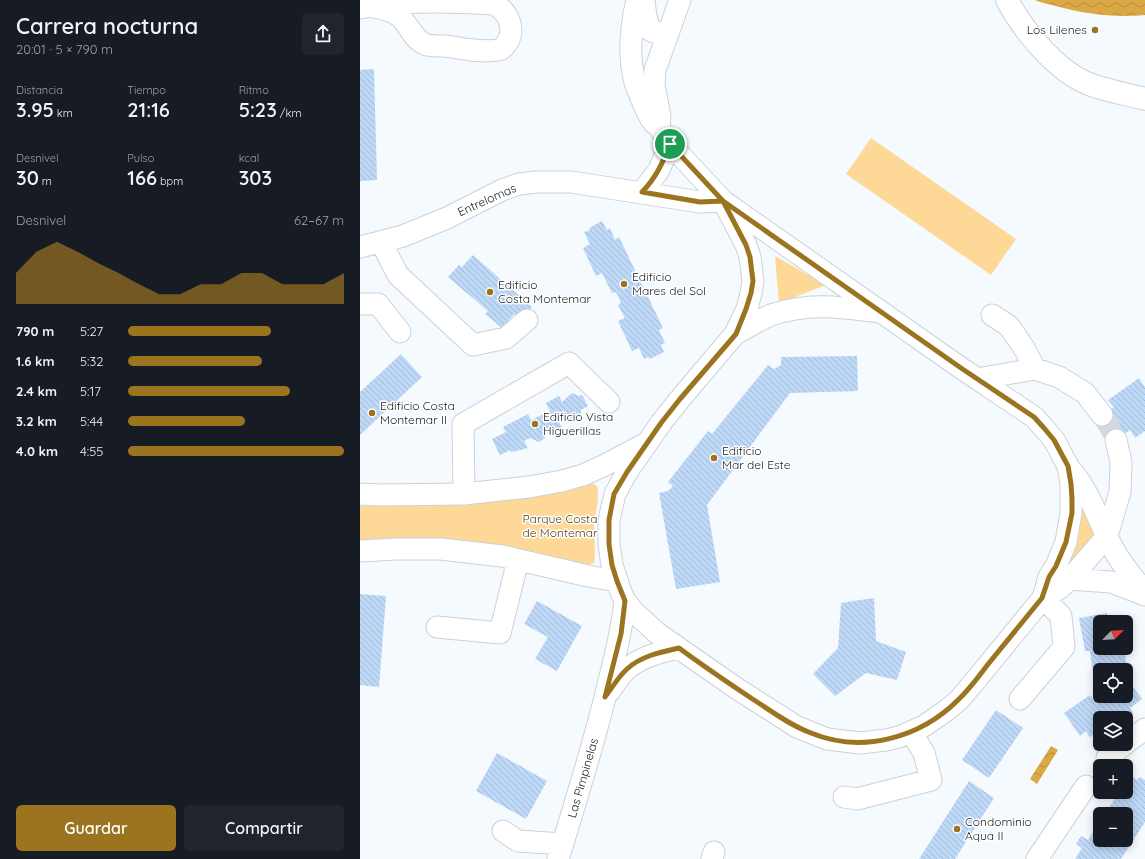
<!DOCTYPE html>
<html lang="es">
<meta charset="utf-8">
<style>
body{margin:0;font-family:Quicksand,sans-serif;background:#20242c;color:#f1f3f6;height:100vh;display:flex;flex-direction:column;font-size:15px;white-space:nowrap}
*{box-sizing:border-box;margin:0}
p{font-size:13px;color:#9ea1a6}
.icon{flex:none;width:22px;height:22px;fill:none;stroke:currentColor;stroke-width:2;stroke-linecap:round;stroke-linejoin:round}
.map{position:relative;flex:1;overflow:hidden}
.drawer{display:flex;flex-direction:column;background:#171b24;width:360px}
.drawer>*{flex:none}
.needle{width:26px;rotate:66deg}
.controls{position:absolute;left:733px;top:615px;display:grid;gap:8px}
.controls a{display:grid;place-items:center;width:40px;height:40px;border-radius:6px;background:#171b24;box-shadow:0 2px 10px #0003;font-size:20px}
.pin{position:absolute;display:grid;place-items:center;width:34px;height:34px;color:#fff;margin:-17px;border:2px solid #fff;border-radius:50%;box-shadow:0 1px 4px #0007}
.round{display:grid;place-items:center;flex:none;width:42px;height:42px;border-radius:6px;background:#20242c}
.summary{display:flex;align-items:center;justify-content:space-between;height:68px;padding:0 16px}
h1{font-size:22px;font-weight:600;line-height:30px}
.figures{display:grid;grid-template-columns:repeat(3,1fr);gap:6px;height:68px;padding:4px 16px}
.figures div{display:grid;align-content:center}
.figures b{font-size:20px;font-weight:600}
.figures small{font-size:11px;font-weight:400}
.figures p{font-size:11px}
.chart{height:112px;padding:8px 16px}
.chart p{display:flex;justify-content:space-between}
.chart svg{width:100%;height:72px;margin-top:4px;fill:#9b7420;opacity:.7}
.primary-button{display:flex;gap:8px;margin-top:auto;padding:8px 16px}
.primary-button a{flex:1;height:46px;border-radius:6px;background:#9b7420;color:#fff;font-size:16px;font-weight:600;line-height:46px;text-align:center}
.primary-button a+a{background:#20242c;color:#f1f3f6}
ul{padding:0 16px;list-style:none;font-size:13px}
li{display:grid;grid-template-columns:64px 48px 1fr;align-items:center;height:30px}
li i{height:10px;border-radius:5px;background:#9b7420}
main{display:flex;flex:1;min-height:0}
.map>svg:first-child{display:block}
.green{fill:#fdd896}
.water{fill:url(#water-waves)}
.building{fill:url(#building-back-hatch)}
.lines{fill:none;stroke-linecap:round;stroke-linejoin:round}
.minor-tunnel{stroke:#d4d9dd;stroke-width:21;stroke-dasharray:21 10;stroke-linecap:butt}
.minor-casing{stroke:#ccd1d8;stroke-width:23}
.major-casing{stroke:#ccd1d8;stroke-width:24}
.minor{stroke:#fff;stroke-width:21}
.major{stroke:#fff;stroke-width:22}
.route-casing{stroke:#fff;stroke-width:8}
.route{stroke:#9b7420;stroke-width:5}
.poi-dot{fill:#9b7420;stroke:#fff;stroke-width:1.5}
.labels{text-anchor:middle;stroke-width:3;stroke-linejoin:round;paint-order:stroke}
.poi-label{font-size:12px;fill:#191b1d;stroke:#fff;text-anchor:start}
.street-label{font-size:12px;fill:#191b1d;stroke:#fff}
.park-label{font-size:12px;fill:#554017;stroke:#fff}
</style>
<main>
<section class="drawer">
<div class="summary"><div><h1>Carrera nocturna</h1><p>20:01 · 5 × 790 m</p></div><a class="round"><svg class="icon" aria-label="share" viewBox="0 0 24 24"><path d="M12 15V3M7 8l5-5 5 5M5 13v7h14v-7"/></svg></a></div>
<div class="figures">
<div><p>Distancia</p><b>3.95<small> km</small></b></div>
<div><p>Tiempo</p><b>21:16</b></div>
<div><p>Ritmo</p><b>5:23<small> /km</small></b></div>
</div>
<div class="figures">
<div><p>Desnivel</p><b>30<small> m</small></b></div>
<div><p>Pulso</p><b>166<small> bpm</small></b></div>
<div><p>kcal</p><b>303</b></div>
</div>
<div class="chart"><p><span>Desnivel</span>62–67 m</p>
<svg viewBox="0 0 160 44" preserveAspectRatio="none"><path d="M0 44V25L10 12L20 6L30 12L40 19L50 25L60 32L70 38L80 38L90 32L100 32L110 25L120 25L130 32L140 32L150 32L160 25V44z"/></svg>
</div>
<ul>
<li><b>790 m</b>5:27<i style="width:66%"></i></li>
<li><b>1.6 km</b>5:32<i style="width:62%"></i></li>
<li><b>2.4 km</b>5:17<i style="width:75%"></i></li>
<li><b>3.2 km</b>5:44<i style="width:54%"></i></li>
<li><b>4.0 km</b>4:55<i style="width:100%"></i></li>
</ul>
<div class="primary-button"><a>Guardar</a><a>Compartir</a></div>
</section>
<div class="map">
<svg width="785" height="859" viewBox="0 0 785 859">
<defs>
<pattern id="water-waves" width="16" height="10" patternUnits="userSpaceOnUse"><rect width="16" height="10" fill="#daa845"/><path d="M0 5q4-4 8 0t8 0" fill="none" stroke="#ba903c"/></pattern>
<pattern id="building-back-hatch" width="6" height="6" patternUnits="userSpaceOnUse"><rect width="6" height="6" fill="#bed8f7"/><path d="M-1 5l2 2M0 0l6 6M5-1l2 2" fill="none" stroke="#a3b9d3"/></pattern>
</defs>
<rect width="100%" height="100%" fill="#f5faff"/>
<path class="green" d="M511 138 656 239 631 275 486 174Z
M415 256 466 285 419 303Z
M713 478 737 530 735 540 697 582Z
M232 483 237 486C240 500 235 512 234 526 234 539 236 550 234 563L220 568 165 550 72 542H0V506H65L128 502Z"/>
<path class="water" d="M675 0H785V15C755 18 725 14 696 6 689 4 681 3 675 0Z
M691 746 698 750 677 784 670 779Z"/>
<path class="building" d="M14 69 17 180 0 181V70Z
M242 221 247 230 250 228 255 240 259 237 303 328 299 330 305 343 301 345 304 352 290 359 288 357 284 359 279 348 272 351 258 321 265 318 258 305 261 303 256 292 252 293 242 273 236 276 223 248 230 244 224 232 230 230 229 228Z
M113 255 172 307 160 320 154 314 142 328 125 314 128 311 88 277 99 265 102 267Z
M41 354 62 377 0 435V392Z
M497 356 498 391 430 393 347 505 360 582 316 589 299 493 308 491 313 486 308 482 348 431 352 434 408 365 414 369 421 365V357Z
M779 378 785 387V431L775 438 770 430 751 443 735 420 754 407 748 400Z
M212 393 219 396 222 395 228 406 221 410V413L208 421 205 415 197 419 202 427 195 432 186 428 183 431 185 438 179 442 170 438 164 441 168 448 152 452 150 450 140 455 132 439 146 432 143 427 168 414 171 420 190 411 186 403 199 396 202 402Z
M0 594 26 596 19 687 0 685Z
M514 598 516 641 546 652 537 680 506 673 475 696 453 674 478 648 481 603Z
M177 601 222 626 197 671 175 659 188 637 164 624Z
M747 613 748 621 754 620V622H740V648H764L767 669 740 670V680L734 681 730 651H725L719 618Z
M766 684 767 686 771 684 782 699 770 708 773 713 766 718H740V730L730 737 726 731 720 736 704 713 730 695 733 699 740 694V696H766Z
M636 710 663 728 629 778 602 760Z
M137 753 187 781 166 819 116 791Z
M770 775 777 780 780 777 785 780V822L761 859H715L722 848 716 844 721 836 728 840 740 821V840H766V814H745L759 792H766V782Z
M609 781 634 798 595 859H559Z"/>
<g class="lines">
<path class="minor-tunnel" d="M742 415 749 426 756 440"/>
<defs>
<path id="minor" d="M277 0C271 25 268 52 274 78 275 85 279 91 281 98 285 106 288 117 294 123
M284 0 286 17 290 30 294 32 308 34
M320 0 295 70 294 85 300 116 299 127 310 144 363 201 601 368 674 417 684 428 694 440 708 466 711 484V513L706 542 696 566 689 577 683 598 615 681 599 700 587 710 564 726 539 737 526 740 500 743 467 739 437 727 376 688 297 633 274 612 265 601 261 592 252 565 249 544V520L255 494 267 472 301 423 320 399 375 334 387 309 391 293 393 281 390 257 386 245 363 201
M0 8C42 0 89 1 133 4 148 10 157 30 146 44 144 47 141 50 137 50 120 53 101 48 85 46 79 46 72 46 67 45 54 41 49 25 40 17 31 9 19 8 8 6
M282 192 299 170 310 144
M21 242 38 275 113 345 146 338 167 320
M0 247 43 236 87 218 142 190 159 184 177 182H211L340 202 363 201
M0 304H18L40 332
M632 315 649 326 664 348 675 369
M375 334C387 328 399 320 411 315 449 302 481 307 519 312
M617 379 675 369 699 377 725 393 742 415
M710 469C732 494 738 522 754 550 762 565 774 579 785 592
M0 494 20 495 104 494 169 487 202 481 223 475 245 465 283 445
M104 494 103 424 209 363 249 402
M0 551 35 549H81L142 556 228 576 257 581
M710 579 751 582 785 595
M683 598 700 588 710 579 747 536 760 492 761 462 756 440
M77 627 140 633 158 560
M249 692C255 684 260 675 267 669 282 656 301 652 319 648
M660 699 704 647 701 616 683 598
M766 743 785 729
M747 758 765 744
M484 797 497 799 571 780 564 753 551 732
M143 831 158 841 203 844
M198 859C216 801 234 744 248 685 255 657 262 630 265 601
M352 859 354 852
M677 859 726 786"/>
<path id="major" d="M647 0C663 30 696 71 729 84 747 91 767 94 785 99"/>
</defs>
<use href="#minor" class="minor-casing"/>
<use href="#major" class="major-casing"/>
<use href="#minor" class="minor"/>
<use href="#major" class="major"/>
</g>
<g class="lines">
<defs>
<path id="route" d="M310 144 363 201 386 245 390 257 393 281 391 293 386 309 376 334 320 399 301 423 267 472 254 494 249 520V544L252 565 257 581 265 601 261 634 245 697C252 688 258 677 267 669 281 656 301 652 319 648 342 665 367 682 391 698 410 710 429 725 451 733 502 754 560 738 598 700 610 689 619 676 629 663 647 641 665 619 682 598L689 577 696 566 706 542 712 513V499L711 484 708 466 694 440 684 428 674 417 601 368 363 201 340 202 282 192C296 178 303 162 310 144"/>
</defs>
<use href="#route" class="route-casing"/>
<use href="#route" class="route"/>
</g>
<g class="poi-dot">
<circle cx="735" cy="30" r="4"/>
<circle cx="264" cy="284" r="4"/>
<circle cx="130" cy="292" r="4"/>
<circle cx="12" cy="413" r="4"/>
<circle cx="175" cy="424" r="4"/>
<circle cx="354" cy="458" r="4"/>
<circle cx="597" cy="829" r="4"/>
</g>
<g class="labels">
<g class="poi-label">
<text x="727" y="34" text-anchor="end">Los Lilenes</text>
<text x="272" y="281">Edificio<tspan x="272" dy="14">Mares del Sol</tspan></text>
<text x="138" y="289">Edificio<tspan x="138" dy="14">Costa Montemar</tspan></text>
<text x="20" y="410">Edificio Costa<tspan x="20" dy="14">Montemar II</tspan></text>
<text x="183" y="421">Edificio Vista<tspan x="183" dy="14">Higuerillas</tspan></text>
<text x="362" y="455">Edificio<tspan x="362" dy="14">Mar del Este</tspan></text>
<text x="605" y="826">Condominio<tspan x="605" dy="14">Aqua II</tspan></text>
</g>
<g class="street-label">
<text transform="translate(127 200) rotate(-24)" y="4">Entrelomas</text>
<text transform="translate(223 778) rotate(-74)" y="4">Las Pimpinelas</text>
</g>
<g class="park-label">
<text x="200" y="523">Parque Costa<tspan x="200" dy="14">de Montemar</tspan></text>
</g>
</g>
</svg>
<div class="controls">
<a><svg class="needle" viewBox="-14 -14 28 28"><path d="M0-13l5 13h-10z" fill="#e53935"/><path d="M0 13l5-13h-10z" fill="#9ea1a6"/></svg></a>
<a><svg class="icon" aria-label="locate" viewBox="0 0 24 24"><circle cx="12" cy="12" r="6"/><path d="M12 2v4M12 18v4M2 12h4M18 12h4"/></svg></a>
<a><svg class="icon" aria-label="layers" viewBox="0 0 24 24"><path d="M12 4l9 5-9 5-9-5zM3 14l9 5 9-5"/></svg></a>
<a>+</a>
<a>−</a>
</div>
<div class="pin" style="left:310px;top:144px;background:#1e9e55"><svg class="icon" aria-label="arrive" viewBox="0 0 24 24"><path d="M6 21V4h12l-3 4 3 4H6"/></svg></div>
</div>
</main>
